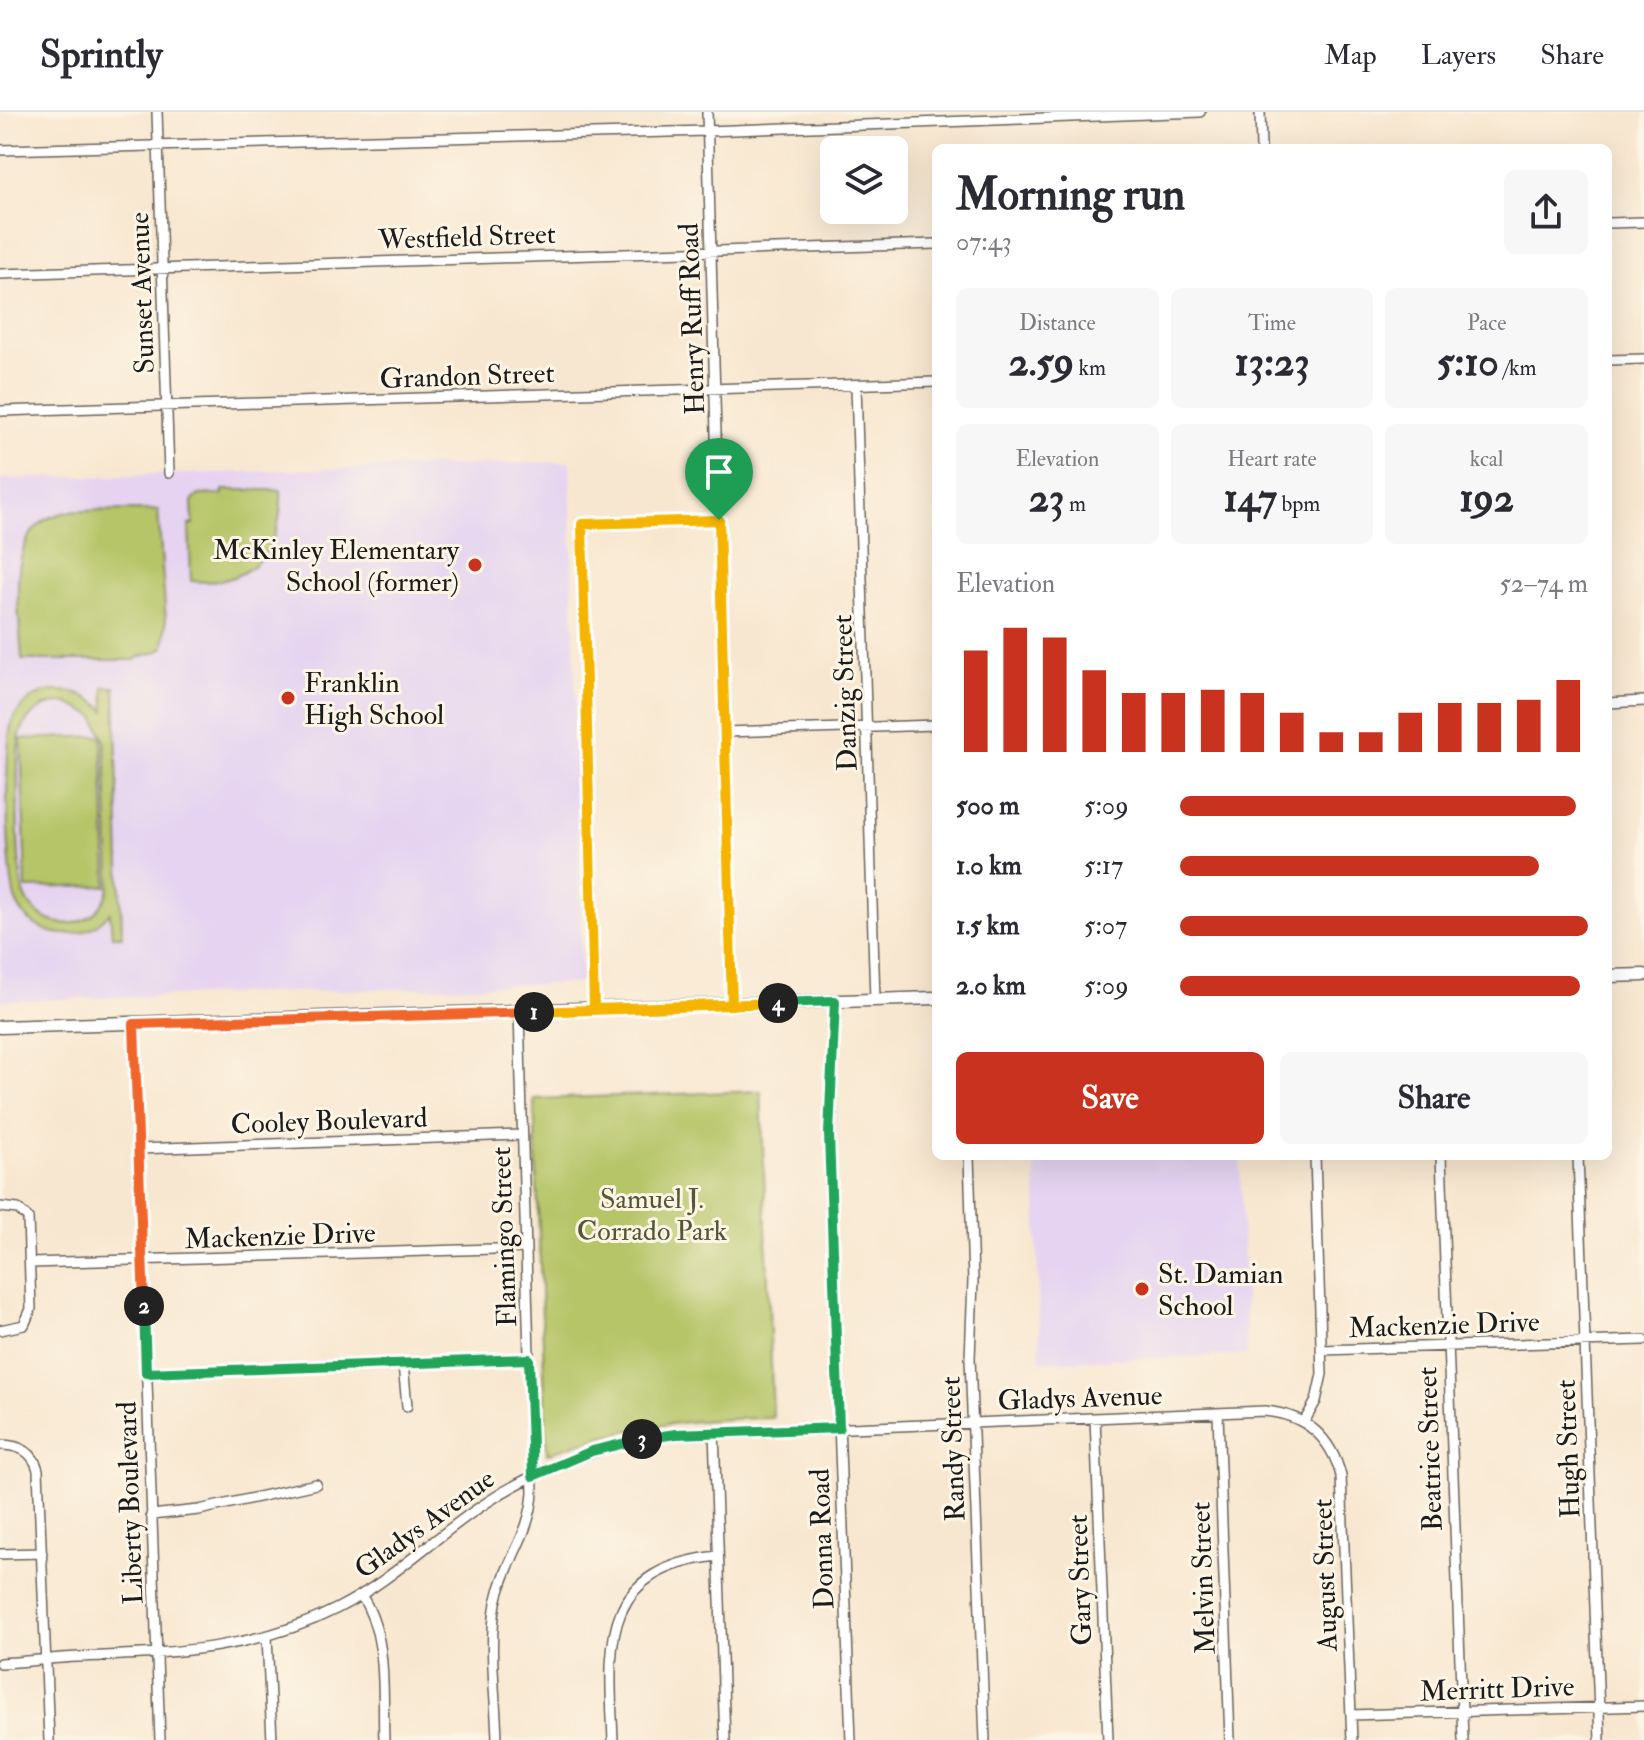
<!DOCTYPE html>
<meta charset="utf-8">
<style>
body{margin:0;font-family:"IM FELL Double Pica",serif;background:#f7f7f7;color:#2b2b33;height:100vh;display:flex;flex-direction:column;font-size:30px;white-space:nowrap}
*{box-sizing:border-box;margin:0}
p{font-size:26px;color:#7c7c81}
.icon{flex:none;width:44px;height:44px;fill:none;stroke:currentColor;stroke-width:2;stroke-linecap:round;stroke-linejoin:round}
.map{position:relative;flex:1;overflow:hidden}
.sheet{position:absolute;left:932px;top:32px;width:680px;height:1016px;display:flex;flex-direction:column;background:#fff;border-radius:12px;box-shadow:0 8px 32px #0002}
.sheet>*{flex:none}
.fabs{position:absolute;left:820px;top:24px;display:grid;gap:16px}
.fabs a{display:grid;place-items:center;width:88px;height:88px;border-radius:12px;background:#fff;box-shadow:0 8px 32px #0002;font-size:40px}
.pin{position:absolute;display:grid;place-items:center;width:68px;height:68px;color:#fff;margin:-82px -34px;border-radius:50% 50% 50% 0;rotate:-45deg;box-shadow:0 0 8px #0007}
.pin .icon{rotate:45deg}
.km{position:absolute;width:40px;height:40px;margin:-20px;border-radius:50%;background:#222;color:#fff;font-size:22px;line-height:40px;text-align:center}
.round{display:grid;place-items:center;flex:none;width:84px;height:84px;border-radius:12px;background:#f7f7f7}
.headline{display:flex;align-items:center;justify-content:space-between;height:136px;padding:0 24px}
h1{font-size:44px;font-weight:700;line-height:60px}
.figures{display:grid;grid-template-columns:repeat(3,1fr);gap:12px;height:136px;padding:8px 24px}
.figures div{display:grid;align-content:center;border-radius:12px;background:#f7f7f7;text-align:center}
.figures b{font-size:40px;font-weight:700}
.figures small{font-size:22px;font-weight:400}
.figures p{font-size:22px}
.chart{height:224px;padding:16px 24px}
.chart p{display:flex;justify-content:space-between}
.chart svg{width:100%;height:144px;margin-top:8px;stroke:#c8321e;stroke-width:6}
.button{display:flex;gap:16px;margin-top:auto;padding:16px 24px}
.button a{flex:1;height:92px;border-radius:12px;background:#c8321e;color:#fff;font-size:32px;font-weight:700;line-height:92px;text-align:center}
.button a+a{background:#f7f7f7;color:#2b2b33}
ul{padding:0 24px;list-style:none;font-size:26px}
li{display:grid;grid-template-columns:128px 96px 1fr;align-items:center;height:60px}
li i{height:20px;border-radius:10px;background:#c8321e}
header{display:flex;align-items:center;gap:48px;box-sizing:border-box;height:112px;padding:0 40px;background:#fff;border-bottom:2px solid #e1e1e2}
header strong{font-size:38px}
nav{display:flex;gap:44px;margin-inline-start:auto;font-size:28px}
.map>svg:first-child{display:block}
.built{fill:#e5d3f1}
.green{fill:#b6c567;stroke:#697042;stroke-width:2;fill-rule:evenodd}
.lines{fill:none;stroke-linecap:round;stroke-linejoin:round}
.street-casing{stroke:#69635b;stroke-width:12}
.secondary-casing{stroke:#69635b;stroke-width:15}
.street{stroke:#fff;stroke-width:9}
.secondary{stroke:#fff;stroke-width:12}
.split-1-casing{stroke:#fff;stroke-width:16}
.split-2-casing{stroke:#fff;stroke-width:16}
.split-3-casing{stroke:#fff;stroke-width:16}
.split-4-casing{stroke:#fff;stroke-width:16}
.split-5-casing{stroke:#fff;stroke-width:16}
.split-1{stroke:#f5b400;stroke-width:10}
.split-2{stroke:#f0652b;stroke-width:10}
.split-3{stroke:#22a559;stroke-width:10}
.split-4{stroke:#22a559;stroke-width:10}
.split-5{stroke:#f5b400;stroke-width:10}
.poi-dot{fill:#c8321e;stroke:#fcf5e5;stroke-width:3}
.labels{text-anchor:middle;stroke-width:6;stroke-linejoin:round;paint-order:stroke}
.street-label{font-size:28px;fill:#1c1c1c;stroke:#fcf5e5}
.poi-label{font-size:28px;fill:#1c1c1c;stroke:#fcf5e5;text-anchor:start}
.park-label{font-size:28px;fill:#525736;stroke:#fcf5e5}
</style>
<header>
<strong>Sprintly</strong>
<nav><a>Map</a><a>Layers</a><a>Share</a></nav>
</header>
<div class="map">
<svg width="1644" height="1628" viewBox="0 0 1644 1628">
<rect width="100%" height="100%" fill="#fcf5e5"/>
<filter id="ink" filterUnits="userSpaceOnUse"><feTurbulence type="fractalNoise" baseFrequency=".0125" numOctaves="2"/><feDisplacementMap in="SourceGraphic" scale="16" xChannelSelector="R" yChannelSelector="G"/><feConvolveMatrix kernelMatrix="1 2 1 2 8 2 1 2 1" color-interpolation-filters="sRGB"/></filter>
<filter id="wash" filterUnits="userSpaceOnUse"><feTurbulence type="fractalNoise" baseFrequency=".006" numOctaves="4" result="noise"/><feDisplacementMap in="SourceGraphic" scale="32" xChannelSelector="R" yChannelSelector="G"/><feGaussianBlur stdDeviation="1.8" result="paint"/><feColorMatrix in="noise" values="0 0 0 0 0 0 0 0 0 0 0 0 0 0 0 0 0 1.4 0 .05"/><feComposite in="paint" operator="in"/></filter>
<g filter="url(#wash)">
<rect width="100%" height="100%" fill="#f8e7d0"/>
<path class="built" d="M570 350 582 871 0 889V367Z
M1035 1044H1240L1247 1243 1040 1250Z"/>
<path class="green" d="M223 378H281C283 435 252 476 191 469L189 412H193L192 389 199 383 223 382Z
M158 398 166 510 164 535C155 544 144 540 135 548H22C20 498 0 408 70 400 99 397 129 399 158 398Z
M104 575H115L122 824H112L110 800C98 815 82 823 63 822 42 821 24 808 16 789 7 769 3 627 13 608 31 570 78 572 105 598ZM68 591 94 604 105 628 110 772C107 789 97 803 81 809 58 817 33 805 25 783 15 757 18 667 18 635 20 607 40 589 68 591Z
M102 624 107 774 26 776 21 627Z
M761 979 773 1306C694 1307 621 1313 547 1342L534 987Z"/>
</g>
<g filter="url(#ink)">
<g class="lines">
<defs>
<path id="street" d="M157 0 169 361
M707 0 732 893
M1260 0 1261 36
M0 38 707 19 1200 0
M1608 111 1644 110
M0 162 936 132
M1608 248 1644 247
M856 273 875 888
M0 299 936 270
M1608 591 1644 589
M725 620 936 613
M835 889 829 1046 851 1628
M594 897 582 412 719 408
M134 912 160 1628
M138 1037 522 1023
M969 1044 973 1169 970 1246 985 1628
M1441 1044 1463 1628
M1578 1044 1600 1628
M0 1095 18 1097 28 1106 31 1197 24 1213 0 1218
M30 1151 525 1136
M1322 1238 1644 1228
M403 1252 407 1294
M146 1261 529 1247
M1218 1302 1230 1628
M1095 1306 1108 1628
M1304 1310 1316 1289 1322 1262 1315 1044
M714 1320 725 1628
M0 1333C19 1333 33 1339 38 1358L49 1628
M151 1403 199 1398 316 1372
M0 1442 42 1441
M361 1483C389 1525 382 1580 384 1628
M267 1525 272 1628
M0 1551C26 1550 52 1546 78 1545 169 1541 255 1539 338 1496 393 1468 435 1424 486 1391 538 1356 593 1338 654 1324L1265 1299C1306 1303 1331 1325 1341 1364L1352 1628
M1351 1603 1644 1594
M497 1628C496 1584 488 1535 496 1491 504 1451 531 1422 533 1380L519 900
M613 1628C609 1534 598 1457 718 1444"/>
<path id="secondary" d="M1608 864 1644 863
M0 915 936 886"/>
</defs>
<use href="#street" class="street-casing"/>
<use href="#secondary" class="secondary-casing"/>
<use href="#street" class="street"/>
<use href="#secondary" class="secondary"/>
</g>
</g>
<g class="lines" filter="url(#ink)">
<defs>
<path id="split-1" d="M534 900 732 893 719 408"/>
<path id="split-2" d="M144 1194 134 912 534 900"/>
<path id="split-3" d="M144 1194 146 1261 529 1247 533 1364 592 1339 642 1327"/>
<path id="split-4" d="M642 1327 676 1322 839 1316 829 1022 835 889 778 891"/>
<path id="split-5" d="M719 408 582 412 594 897 778 891"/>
</defs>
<use href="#split-1" class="split-1-casing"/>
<use href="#split-2" class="split-2-casing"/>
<use href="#split-3" class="split-3-casing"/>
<use href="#split-4" class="split-4-casing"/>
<use href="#split-5" class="split-5-casing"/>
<use href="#split-1" class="split-1"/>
<use href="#split-2" class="split-2"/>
<use href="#split-3" class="split-3"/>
<use href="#split-4" class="split-4"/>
<use href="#split-5" class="split-5"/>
</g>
<g class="poi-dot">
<circle cx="475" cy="453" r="8"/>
<circle cx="288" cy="586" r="8"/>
<circle cx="1142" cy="1177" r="8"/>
</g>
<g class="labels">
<g class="street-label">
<text transform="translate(467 124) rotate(-2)" y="10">Westfield Street</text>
<text transform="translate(141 181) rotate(-92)" y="10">Sunset Avenue</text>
<text transform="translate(691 207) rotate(-92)" y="10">Henry Ruff Road</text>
<text transform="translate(467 263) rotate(-2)" y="10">Grandon Street</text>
<text transform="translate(844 581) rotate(-92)" y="10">Danzig Street</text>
<text transform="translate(329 1008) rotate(-2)" y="10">Cooley Boulevard</text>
<text transform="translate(280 1123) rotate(-2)" y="10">Mackenzie Drive</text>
<text transform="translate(503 1125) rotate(-92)" y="10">Flamingo Street</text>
<text transform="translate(1444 1212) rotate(-2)" y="10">Mackenzie Drive</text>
<text transform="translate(1080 1285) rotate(-2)" y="10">Gladys Avenue</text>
<text transform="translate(952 1337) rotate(-92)" y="10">Randy Street</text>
<text transform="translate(1429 1337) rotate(-92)" y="10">Beatrice Street</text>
<text transform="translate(1567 1337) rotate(-92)" y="10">Hugh Street</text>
<text transform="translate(129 1391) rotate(-92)" y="10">Liberty Boulevard</text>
<text transform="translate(424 1411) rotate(-36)" y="10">Gladys Avenue</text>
<text transform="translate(821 1427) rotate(-92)" y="10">Donna Road</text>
<text transform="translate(1324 1463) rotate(-92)" y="10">August Street</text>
<text transform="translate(1202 1466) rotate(-92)" y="10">Melvin Street</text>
<text transform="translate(1079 1468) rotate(-92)" y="10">Gary Street</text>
<text transform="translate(1497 1576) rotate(-2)" y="10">Merritt Drive</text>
</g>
<g class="poi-label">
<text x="459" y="447" text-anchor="end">McKinley Elementary<tspan x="459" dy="32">School (former)</tspan></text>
<text x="304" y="580">Franklin<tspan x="304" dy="32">High School</tspan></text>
<text x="1158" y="1171">St. Damian<tspan x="1158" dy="32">School</tspan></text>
</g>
<g class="park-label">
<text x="652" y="1096">Samuel J.<tspan x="652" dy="32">Corrado Park</tspan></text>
</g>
</g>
</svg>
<div class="fabs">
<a><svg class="icon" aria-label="layers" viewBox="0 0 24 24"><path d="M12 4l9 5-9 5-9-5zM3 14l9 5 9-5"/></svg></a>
</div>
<div class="pin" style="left:719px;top:408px;background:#1e9e55"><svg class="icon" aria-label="arrive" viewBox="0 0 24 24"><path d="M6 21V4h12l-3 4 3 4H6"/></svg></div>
<b class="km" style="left:534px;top:900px">1</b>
<b class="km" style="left:144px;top:1194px">2</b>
<b class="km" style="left:642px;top:1327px">3</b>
<b class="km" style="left:778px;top:891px">4</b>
<section class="sheet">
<div class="headline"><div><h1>Morning run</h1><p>07:43</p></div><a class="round"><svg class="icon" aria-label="share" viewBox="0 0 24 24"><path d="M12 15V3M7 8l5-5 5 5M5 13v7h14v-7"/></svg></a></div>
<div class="figures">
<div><p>Distance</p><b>2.59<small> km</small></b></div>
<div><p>Time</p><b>13:23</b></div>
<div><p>Pace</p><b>5:10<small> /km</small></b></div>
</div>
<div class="figures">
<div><p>Elevation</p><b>23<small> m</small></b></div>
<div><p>Heart rate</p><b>147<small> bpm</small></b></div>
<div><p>kcal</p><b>192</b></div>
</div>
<div class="chart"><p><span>Elevation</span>52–74 m</p>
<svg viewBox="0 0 160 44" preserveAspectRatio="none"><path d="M5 44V13M15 44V6M25 44V9M35 44V19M45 44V26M55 44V26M65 44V25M75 44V26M85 44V32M95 44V38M105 44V38M115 44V32M125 44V29M135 44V29M145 44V28M155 44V22"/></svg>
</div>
<ul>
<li><b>500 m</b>5:09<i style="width:97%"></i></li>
<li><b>1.0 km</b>5:17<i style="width:88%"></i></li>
<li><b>1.5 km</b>5:07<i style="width:100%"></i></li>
<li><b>2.0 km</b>5:09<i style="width:98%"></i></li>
</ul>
<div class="button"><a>Save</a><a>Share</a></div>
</section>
</div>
